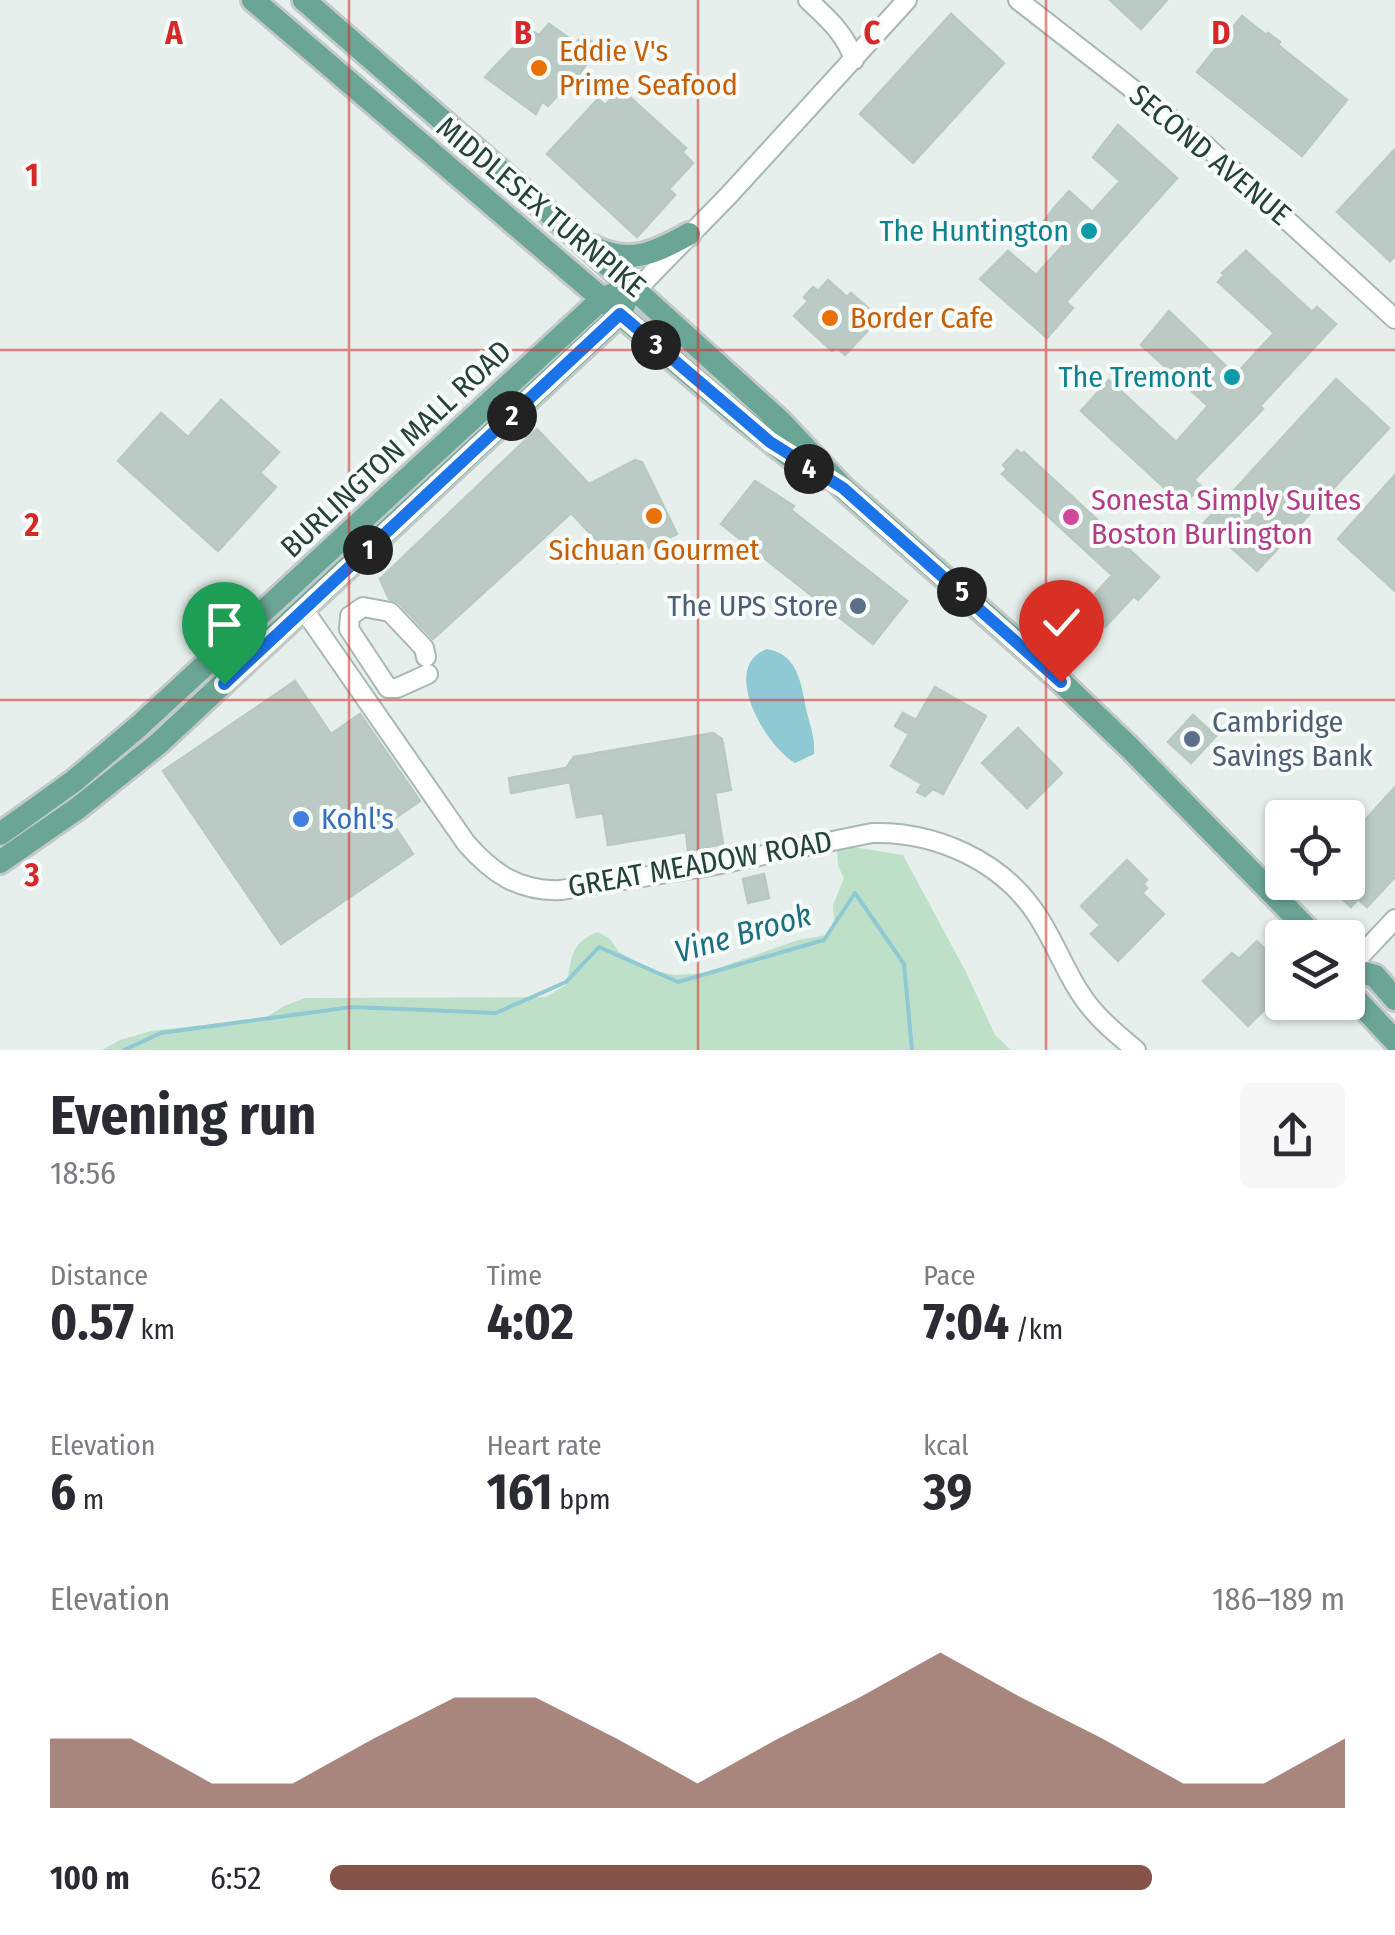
<!DOCTYPE html>
<meta charset="utf-8">
<style>
body{margin:0;font-family:"Fira Sans Condensed",sans-serif;background:#f7f7f7;color:#2b2b33;height:100vh;display:flex;flex-direction:column;font-size:38px;white-space:nowrap}
*{box-sizing:border-box;margin:0}
p{font-size:32px;color:#7c7c81}
.icon{flex:none;width:55px;height:55px;fill:none;stroke:currentColor;stroke-width:2;stroke-linecap:round;stroke-linejoin:round}
.map{position:relative;height:1050px;overflow:hidden}
.drawer{display:flex;flex-direction:column;background:#fff;flex:1}
.drawer>*{flex:none}
.controls{position:absolute;left:1265px;top:800px;display:grid;gap:20px}
.controls a{display:grid;place-items:center;width:100px;height:100px;border-radius:10px;background:#fff;box-shadow:0 2px 8px #0004;font-size:50px}
.pin{position:absolute;display:grid;place-items:center;width:85px;height:85px;color:#fff;margin:-102px -42px;border-radius:50% 50% 50% 0;rotate:-45deg;box-shadow:0 0 10px #0007}
.pin .icon{rotate:45deg}
.km{position:absolute;width:50px;height:50px;margin:-25px;border-radius:50%;background:#222;color:#fff;font-size:28px;line-height:50px;text-align:center}
.round{display:grid;place-items:center;flex:none;width:105px;height:105px;border-radius:10px;background:#f7f7f7}
.summary{display:flex;align-items:center;justify-content:space-between;height:170px;padding:0 50px}
h1{font-size:55px;font-weight:700;line-height:75px}
.metrics{display:grid;grid-template-columns:repeat(3,1fr);gap:15px;height:170px;padding:10px 50px}
.metrics div{display:grid;align-content:center}
.metrics b{font-size:50px;font-weight:700}
.metrics small{font-size:28px;font-weight:400}
.metrics p{font-size:28px}
.chart{height:280px;padding:20px 50px}
.chart p{display:flex;justify-content:space-between}
.chart svg{width:100%;height:180px;margin-top:10px;fill:#855347;opacity:.7}
ul{padding:0 50px;list-style:none;font-size:32px}
li{display:grid;grid-template-columns:160px 120px 1fr;align-items:center;height:75px}
li i{height:25px;border-radius:12px;background:#855347}
.map>svg:first-child{display:block}
.green{fill:#bfe0c8}
.water{fill:#8ec9d4}
.lines{fill:none;stroke-linecap:round;stroke-linejoin:round}
.stream{stroke:#8ec9d4;stroke-width:4}
.building{fill:#bbcac4;stroke:#b8c9c2;stroke-width:2.5}
.minor-casing{stroke:#a8b8b2;stroke-width:22}
.major-casing{stroke:#c2cac8;stroke-width:28}
.minor{stroke:#fff;stroke-width:18}
.major{stroke:#6aa596;stroke-width:22}
.route-casing{stroke:#fff;stroke-width:20}
.route{stroke:#1a73e8;stroke-width:12}
.grid{fill:none;stroke:#d62828;stroke-width:2.5;stroke-opacity:0.55}
.food-dot{fill:#e8710a;stroke:#f7fbf9;stroke-width:4}
.culture-dot{fill:#0f9aa8;stroke:#f7fbf9;stroke-width:4}
.hotel-dot{fill:#d1479c;stroke:#f7fbf9;stroke-width:4}
.service-dot{fill:#5c6f8a;stroke:#f7fbf9;stroke-width:4}
.shop-dot{fill:#3f7fe0;stroke:#f7fbf9;stroke-width:4}
.labels{text-anchor:middle;stroke-width:8;stroke-linejoin:round;paint-order:stroke}
.food-label{font-size:30px;fill:#c56008;stroke:#f7fbf9;text-anchor:start}
.street-label{font-size:30px;fill:#24423a;stroke:#f7fbf9}
.culture-label{font-size:30px;fill:#0d838f;stroke:#f7fbf9;text-anchor:end}
.hotel-label{font-size:30px;fill:#b23c85;stroke:#f7fbf9;text-anchor:start}
.service-label{font-size:30px;fill:#4e5e75;stroke:#f7fbf9;text-anchor:end}
.shop-label{font-size:30px;fill:#366cbe;stroke:#f7fbf9;text-anchor:start}
.water-label{font-size:32px;font-style:italic;fill:#1c6f80;stroke:#f7fbf9}
.grid-label{font-size:32px;text-anchor:middle;font-weight:bold;fill:#d62828;stroke:#f7fbf9;stroke-width:8;stroke-linejoin:round;paint-order:stroke}
</style>
<div class="map">
<svg width="1395" height="1050" viewBox="0 0 1395 1050">
<rect width="100%" height="100%" fill="#e6efeb"/>
<path class="green" d="M853 847 903 855 966 972 995 1035 1011 1050H102L120 1040 151 1031 265 1018 284 1006 305 998 546 997 567 984C572 957 570 943 598 932L610 939 619 952 637 962 656 971 675 975 704 973 798 940 826 935 834 921 833 905 844 878 838 866 837 851Z"/>
<path class="water" d="M767 649C800 655 801 686 807 713 811 728 815 739 814 754L795 763C765 746 719 666 767 649Z"/>
<g class="lines">
<path class="stream" d="M124 1050 161 1033 352 1007 496 1013 566 982 599 947 678 982 824 940 855 893 904 964 912 1050"/>
</g>
<path class="building" d="M1110 0H1167L1141 29Z
M951 14 1004 63 913 163 860 114Z
M1242 16 1266 35 1268 33 1280 42 1278 45 1347 100 1302 156 1197 72Z
M549 24 576 43 583 35 599 47 562 98 558 95 548 106 542 101 536 114 485 77 530 30 539 35Z
M617 92 627 101 631 98 686 148 682 152 693 163 669 189 675 195 637 237 547 154 598 99 605 105Z
M1118 125 1177 178 1066 302 1073 308 1047 338 980 279 1008 251 1036 275 1064 244 1042 224 1054 208 1069 191 1092 212 1120 181 1093 157Z
M1395 149V256L1390 261 1337 212Z
M1246 251 1312 312 1317 307 1336 324 1260 406 1263 409 1194 480 1201 486 1183 505 1081 411 1109 380 1176 442 1208 406 1141 345 1169 311 1235 375 1274 333 1218 282 1224 275 1222 273Z
M828 280 847 297 851 293 868 308 861 320 870 328 845 355 836 347 832 351 794 316 808 301 804 297 813 287 818 291Z
M1336 379 1389 428 1257 571 1204 523Z
M221 400 279 452 260 473 276 487 218 551 118 461 161 413 188 437Z
M537 429 589 484 635 460 642 462 677 534 618 563 571 513 433 639 399 603 389 599 380 579Z
M1017 450 1022 454 1024 452 1159 577 1138 600 1134 596 1105 627 1096 619 1091 624 1079 612 1112 575 1002 474 1007 469 1003 465Z
M1395 475V591L1338 539Z
M755 481 794 506 791 510 907 601 873 644 721 524Z
M295 681 331 734 360 714 420 801 391 821 413 854 281 944 163 771Z
M935 687 986 716 943 794 933 789 925 796 917 792 922 784 891 766 909 734 895 726 903 713 916 720Z
M1193 715 1216 736 1191 763 1168 742Z
M1018 728 1062 773 1027 808 982 763Z
M713 733 722 739 731 790 715 793 723 844 688 851 686 832 608 845 603 813 577 817 570 782 511 793 509 778 566 768 574 757Z
M1395 787V877L1367 907 1358 899 1351 907 1324 882H1348V839Z
M1127 860 1147 880 1143 884 1147 888 1142 893 1164 914 1118 961 1091 934 1100 925 1081 906Z
M764 874 769 898 748 903 743 879Z
M1257 941 1282 967V1005L1277 1011 1270 1004 1248 1026 1203 981 1232 953 1239 959Z"/>
<g class="lines">
<defs>
<path id="minor" d="M808 0C827 18 846 34 854 60
M1018 0 1207 147 1395 319
M632 287 644 282 729 195 907 0
M304 610 466 843C492 873 519 892 561 890L705 867 872 833C935 831 1002 861 1037 915 1057 945 1068 980 1091 1008 1104 1024 1120 1037 1136 1050
M426 657 424 648 390 612 363 607 350 616 349 629 388 688H397L428 674
M1348 969 1395 919"/>
<path id="major" d="M253 0 740 417 792 458 822 477
M304 0 581 241 781 422 843 488 1052 673 1130 748 1316 938
M593 247C629 266 657 252 689 234
M0 834 74 781 139 726 603 298 632 287
M0 862 78 808 158 744 620 314 632 287
M1348 969 1375 976 1395 999
M1348 972 1353 996 1395 1041"/>
</defs>
<use href="#minor" class="minor-casing"/>
<use href="#major" class="major-casing"/>
<use href="#minor" class="minor"/>
<use href="#major" class="major"/>
</g>
<g class="lines">
<defs>
<path id="route" d="M224 684 620 314 770 442 843 488 1061 682"/>
</defs>
<use href="#route" class="route-casing"/>
<use href="#route" class="route"/>
</g>
<path class="grid" d="M349 0V1050M698 0V1050M1046 0V1050M0 350H1395M0 700H1395"/>
<g class="food-dot">
<circle cx="539" cy="68" r="10"/>
<circle cx="830" cy="318" r="10"/>
<circle cx="654" cy="516" r="10"/>
</g>
<g class="culture-dot">
<circle cx="1089" cy="231" r="10"/>
<circle cx="1232" cy="377" r="10"/>
</g>
<circle class="hotel-dot" cx="1071" cy="517" r="10"/>
<g class="service-dot">
<circle cx="858" cy="606" r="10"/>
<circle cx="1192" cy="739" r="10"/>
</g>
<circle class="shop-dot" cx="301" cy="819" r="10"/>
<g class="labels">
<g class="food-label">
<text x="559" y="61">Eddie V's<tspan x="559" dy="34">Prime Seafood</tspan></text>
<text x="850" y="328">Border Cafe</text>
<text x="654" y="560" text-anchor="middle">Sichuan Gourmet</text>
</g>
<g class="street-label">
<text transform="translate(1210 155) rotate(40)" y="10">SECOND AVENUE</text>
<text transform="translate(541 207) rotate(40)" y="10">MIDDLESEX TURNPIKE</text>
<text transform="translate(396 449) rotate(-43)" y="10">BURLINGTON MALL ROAD</text>
<text transform="translate(700 864) rotate(-10)" y="10">GREAT MEADOW ROAD</text>
</g>
<g class="culture-label">
<text x="1069" y="241">The Huntington</text>
<text x="1212" y="387">The Tremont</text>
</g>
<g class="hotel-label">
<text x="1091" y="510">Sonesta Simply Suites<tspan x="1091" dy="34">Boston Burlington</tspan></text>
</g>
<g class="service-label">
<text x="838" y="616">The UPS Store</text>
<text x="1212" y="732" text-anchor="start">Cambridge<tspan x="1212" dy="34">Savings Bank</tspan></text>
</g>
<g class="shop-label">
<text x="321" y="829">Kohl's</text>
</g>
<g class="water-label">
<text transform="translate(743 933) rotate(-16)" y="11">Vine Brook</text>
</g>
</g>
<g class="grid-label">
<text x="174" y="44">A</text>
<text x="523" y="44">B</text>
<text x="872" y="44">C</text>
<text x="1221" y="44">D</text>
<text x="32" y="186">1</text>
<text x="32" y="536">2</text>
<text x="32" y="886">3</text>
</g>
</svg>
<div class="controls">
<a><svg class="icon" aria-label="locate" viewBox="0 0 24 24"><circle cx="12" cy="12" r="6"/><path d="M12 2v4M12 18v4M2 12h4M18 12h4"/></svg></a>
<a><svg class="icon" aria-label="layers" viewBox="0 0 24 24"><path d="M12 4l9 5-9 5-9-5zM3 14l9 5 9-5"/></svg></a>
</div>
<div class="pin" style="left:224px;top:684px;background:#1e9e55"><svg class="icon" aria-label="arrive" viewBox="0 0 24 24"><path d="M6 21V4h12l-3 4 3 4H6"/></svg></div>
<div class="pin" style="left:1061px;top:682px;background:#d93025"><svg class="icon" aria-label="check" viewBox="0 0 24 24"><path d="M5 12l5 5 9-10"/></svg></div>
<b class="km" style="left:368px;top:550px">1</b>
<b class="km" style="left:512px;top:416px">2</b>
<b class="km" style="left:656px;top:345px">3</b>
<b class="km" style="left:809px;top:469px">4</b>
<b class="km" style="left:962px;top:592px">5</b>
</div>
<section class="drawer">
<div class="summary"><div><h1>Evening run</h1><p>18:56</p></div><a class="round"><svg class="icon" aria-label="share" viewBox="0 0 24 24"><path d="M12 15V3M7 8l5-5 5 5M5 13v7h14v-7"/></svg></a></div>
<div class="metrics">
<div><p>Distance</p><b>0.57<small> km</small></b></div>
<div><p>Time</p><b>4:02</b></div>
<div><p>Pace</p><b>7:04<small> /km</small></b></div>
</div>
<div class="metrics">
<div><p>Elevation</p><b>6<small> m</small></b></div>
<div><p>Heart rate</p><b>161<small> bpm</small></b></div>
<div><p>kcal</p><b>39</b></div>
</div>
<div class="chart"><p><span>Elevation</span>186–189 m</p>
<svg viewBox="0 0 160 44" preserveAspectRatio="none"><path d="M0 44V27L10 27L20 38L30 38L40 27L50 17L60 17L70 27L80 38L90 27L100 17L110 6L120 17L130 27L140 38L150 38L160 27V44z"/></svg>
</div>
<ul>
<li><b>100 m</b>6:52<i style="width:81%"></i></li>
</ul>
</section>
